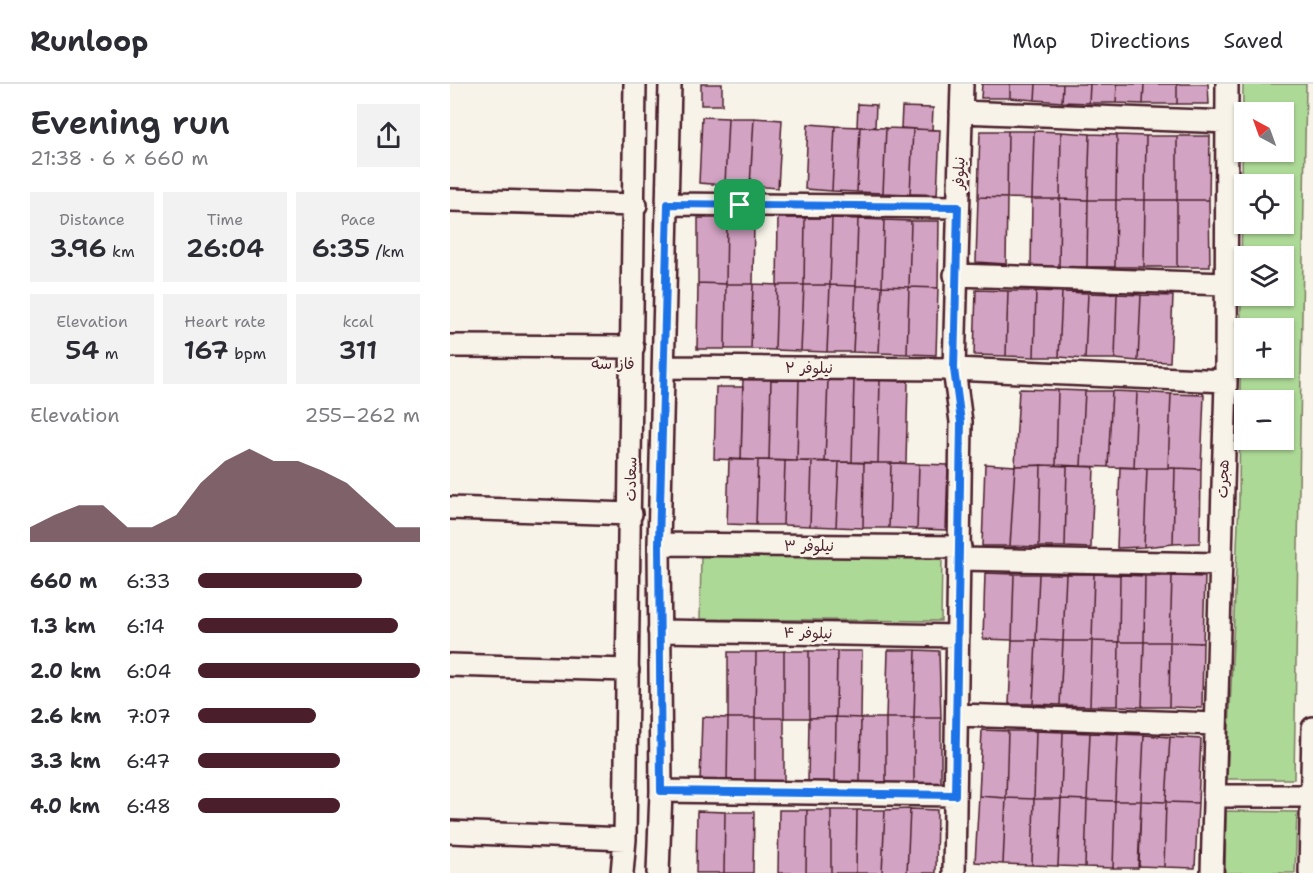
<!DOCTYPE html>
<meta charset="utf-8">
<style>
body{margin:0;font-family:"Shantell Sans","Playpen Sans Arabic",sans-serif;background:#f2f2f3;color:#2b2b33;height:100vh;display:flex;flex-direction:column;font-size:22px;white-space:nowrap}
*{box-sizing:border-box;margin:0}
p{font-size:20px;color:#7c7c81}
.icon{flex:none;width:33px;height:33px;fill:none;stroke:currentColor;stroke-width:2;stroke-linecap:round;stroke-linejoin:round}
.map{position:relative;flex:1;overflow:hidden}
.sheet{display:flex;flex-direction:column;background:#fff;width:450px}
.sheet>*{flex:none}
.needle{width:39px;rotate:319deg}
.tools{position:absolute;left:784px;top:18px;display:grid;gap:12px}
.tools a{display:grid;place-items:center;width:60px;height:60px;border-radius:0px;background:#fff;box-shadow:0 2px 4px #0004;font-size:30px}
.pin{position:absolute;display:grid;place-items:center;width:51px;height:51px;color:#fff;margin:-26px;border-radius:12px;box-shadow:0 3px 9px #0006}
.round{display:grid;place-items:center;flex:none;width:63px;height:63px;border-radius:0px;background:#f2f2f3}
.summary{display:flex;align-items:center;justify-content:space-between;height:102px;padding:0 30px}
h1{font-size:33px;font-weight:600;line-height:45px}
.stats{display:grid;grid-template-columns:repeat(3,1fr);gap:9px;height:102px;padding:6px 30px}
.stats div{display:grid;align-content:center;border-radius:0px;background:#f2f2f3;text-align:center}
.stats b{font-size:26px;font-weight:600}
.stats small{font-size:16px;font-weight:400}
.stats p{font-size:16px}
.chart{height:168px;padding:12px 30px}
.chart p{display:flex;justify-content:space-between}
.chart svg{width:100%;height:108px;margin-top:6px;fill:#4a1f2b;opacity:.7}
ul{padding:0 30px;list-style:none;font-size:20px}
li{display:grid;grid-template-columns:96px 72px 1fr;align-items:center;height:45px}
li i{height:15px;border-radius:8px;background:#4a1f2b}
header{display:flex;align-items:center;gap:36px;box-sizing:border-box;height:84px;padding:0 30px;background:#fff;border-bottom:2px solid #e1e1e2}
header strong{font-size:28px}
nav{display:flex;gap:33px;margin-inline-start:auto;font-size:21px}
main{display:flex;flex:1;min-height:0}
.map>svg:first-child{display:block}
.green{fill:#add997;stroke:#7c7c61;stroke-width:1.5;fill-rule:evenodd}
.building{fill:#d3a3c3;stroke:#4a1f2b;stroke-width:1.5}
.lines{fill:none;stroke-linecap:round;stroke-linejoin:round}
.minor-casing{stroke:#4a1f2b;stroke-width:26}
.minor{stroke:#f7f3e8;stroke-width:21}
.route-casing{stroke:#fff;stroke-width:12}
.route{stroke:#1a73e8;stroke-width:8}
.labels{text-anchor:middle;stroke-width:5;stroke-linejoin:round;paint-order:stroke}
.street-label{font-size:15px;fill:#4a1f2b;stroke:#f7f3e8}
.neighbourhood-label{font-size:16px;fill:#4a1f2b;stroke:#f7f3e8}
</style>
<header>
<strong>Runloop</strong>
<nav><a>Map</a><a>Directions</a><a>Saved</a></nav>
</header>
<main>
<section class="sheet">
<div class="summary"><div><h1>Evening run</h1><p>21:38 · 6 × 660 m</p></div><a class="round"><svg class="icon" aria-label="share" viewBox="0 0 24 24"><path d="M12 15V3M7 8l5-5 5 5M5 13v7h14v-7"/></svg></a></div>
<div class="stats">
<div><p>Distance</p><b>3.96<small> km</small></b></div>
<div><p>Time</p><b>26:04</b></div>
<div><p>Pace</p><b>6:35<small> /km</small></b></div>
</div>
<div class="stats">
<div><p>Elevation</p><b>54<small> m</small></b></div>
<div><p>Heart rate</p><b>167<small> bpm</small></b></div>
<div><p>kcal</p><b>311</b></div>
</div>
<div class="chart"><p><span>Elevation</span>255–262 m</p>
<svg viewBox="0 0 160 44" preserveAspectRatio="none"><path d="M0 44V38L10 33L20 29L30 29L40 38L50 38L60 33L70 20L80 11L90 6L100 11L110 11L120 15L130 20L140 29L150 38L160 38V44z"/></svg>
</div>
<ul>
<li><b>660 m</b>6:33<i style="width:74%"></i></li>
<li><b>1.3 km</b>6:14<i style="width:90%"></i></li>
<li><b>2.0 km</b>6:04<i style="width:100%"></i></li>
<li><b>2.6 km</b>7:07<i style="width:53%"></i></li>
<li><b>3.3 km</b>6:47<i style="width:64%"></i></li>
<li><b>4.0 km</b>6:48<i style="width:64%"></i></li>
</ul>
</section>
<div class="map">
<svg width="863" height="789" viewBox="0 0 863 789">
<rect width="100%" height="100%" fill="#f7f3e8"/>
<filter id="ink" filterUnits="userSpaceOnUse"><feTurbulence type="fractalNoise" baseFrequency=".0167" numOctaves="2"/><feDisplacementMap in="SourceGraphic" scale="12" xChannelSelector="R" yChannelSelector="G"/><feConvolveMatrix kernelMatrix="1 2 1 2 8 2 1 2 1" color-interpolation-filters="sRGB"/></filter>
<g filter="url(#ink)">
<path class="green" d="M793 0H856L844 695H777L789 417ZM795 28H834V68H795ZM795 100H834V140H795ZM795 172H834V212H795ZM795 244H834V284H795ZM795 316H834V356H795Z
M251 471 492 473 491 537 250 535Z
M776 727 847 728 845 789H775Z"/>
<path class="building" d="M251 0H272V21H251Z
M532 0H560V14H531Z
M560 0H586L585 16 560 14Z
M586 0H613L612 18 585 16Z
M613 0H640L639 19 612 18Z
M640 0H667L666 19H639Z
M667 0H694L693 20 666 19Z
M694 0H727V20H693Z
M727 0H758L759 20H727Z
M408 20 426 21 425 43H407Z
M452 23 483 24 482 46 451 44Z
M252 33 278 34 275 101 249 99Z
M278 34H304L300 102 275 101Z
M304 34 332 36 328 104 300 102Z
M358 40 385 42 382 107 355 105Z
M385 42 410 43 407 108 382 107Z
M410 43 436 44 433 109 407 108Z
M436 44 463 45 460 110 433 109Z
M463 45 490 46 487 111 460 110Z
M530 47H558L557 114 528 113Z
M558 47H584L582 115 557 114Z
M584 47 611 48 610 115H582Z
M611 48 640 50 638 116 610 115Z
M640 50 667 51 666 116H638Z
M667 51 696 52 695 116H666Z
M696 52H727V116H695Z
M727 52H760L759 116H727Z
M528 113 557 114 556 180 526 178Z
M582 115H610L609 183 581 182Z
M610 115 638 116 637 183H609Z
M638 116H666L665 183H637Z
M666 116H695L694 183H665Z
M695 116H727V183H694Z
M727 116H759L760 183H727Z
M248 134H277L276 200 248 199Z
M277 134 304 135 303 200H276Z
M328 134H355L354 201H327Z
M355 134H382L380 201H354Z
M382 134 408 135 406 202 380 201Z
M408 135 434 136 432 202H406Z
M434 136 461 137 459 203 432 202Z
M461 137H489L488 204 459 203Z
M248 199 276 200 275 265H247Z
M276 200H303L301 265H275Z
M303 200 327 201 325 266 301 265Z
M327 201H354L351 267 325 266Z
M354 201H380L377 268 351 267Z
M380 201 406 202 403 268H377Z
M406 202H432L429 269 403 268Z
M432 202 459 203 457 270 429 269Z
M459 203 488 204 486 271 457 270Z
M526 206 558 207 556 272 524 271Z
M558 207H586L584 273 556 272Z
M586 207 612 208 609 273H584Z
M612 208 638 209 635 275 609 273Z
M638 209 667 210 665 275H635Z
M667 210 691 211 688 277 665 275Z
M691 211 723 212 720 278 688 277Z
M293 294H321L319 376H291Z
M321 294 349 295 347 377 319 376Z
M349 295H378L375 378 347 377Z
M378 295H404L402 378H375Z
M404 295 430 296 428 379 402 378Z
M430 296 458 297 456 379H428Z
M266 303H293L291 376 264 375Z
M569 305 608 306 606 381 565 382Z
M608 306 635 307 631 382 606 381Z
M635 307H662L658 383 631 382Z
M662 307 687 308 684 384 658 383Z
M687 308 721 310 718 384H684Z
M721 310 754 311 751 385 718 384Z
M279 375 308 376 306 441 277 440Z
M308 376 335 377 333 441H306Z
M335 377H362L360 442 333 441Z
M362 377 389 378 386 443 360 442Z
M389 378 414 379 413 444 386 443Z
M414 379H441L439 444H413Z
M441 379 469 380 467 445 439 444Z
M469 380 498 381 496 446 467 445Z
M535 380 565 382 560 462H532Z
M591 381 589 463 560 462 565 382Z
M591 381 617 382 615 463H589Z
M617 382 644 383 641 464 615 463Z
M670 383 697 384 694 463 667 464Z
M697 384H725L723 460 694 463Z
M725 384 751 385 750 459 723 460Z
M535 489 564 490 562 556 533 555Z
M564 490H589L586 556H562Z
M589 490H616L613 557 586 556Z
M616 490H644L642 557H613Z
M644 490 670 491 669 558 642 557Z
M670 491 695 492 694 558H669Z
M695 492H722L720 558H694Z
M722 492 755 493 753 559 720 558Z
M562 556H586L583 620H559Z
M586 556 613 557 610 621 583 620Z
M613 557H642L640 622 610 621Z
M642 557 669 558 668 622H640Z
M669 558H694L692 623 668 622Z
M694 558H720L719 623H692Z
M720 558 753 559 752 624 719 623Z
M438 566H466L464 634H436Z
M466 566 489 567 491 634H464Z
M334 567H359V634H334Z
M334 567V634H305L306 568Z
M359 567H387L386 633 359 634Z
M387 567H412L411 634 386 633Z
M278 568H306L305 634H278Z
M252 633 278 634 277 700 250 699Z
M386 633 385 699H358L359 634Z
M386 633 411 634 410 699H385Z
M278 634H305V700H277Z
M305 634H334V700H305Z
M411 634H436V699H410Z
M436 634H464V699H436Z
M464 634H491V699H464Z
M532 646 558 647 556 714 529 712Z
M558 647H586L584 715 556 714Z
M586 647 613 648 611 715H584Z
M613 648 640 649 637 716 611 715Z
M640 649 668 650 665 717 637 716Z
M668 650 694 651 691 717H665Z
M694 651 720 653 716 718 691 717Z
M720 653 751 655 748 719 716 718Z
M529 712 556 714 553 780 525 778Z
M556 714 584 715 582 781 553 780Z
M584 715H611L608 782 582 781Z
M611 715 637 716 635 783 608 782Z
M637 716 665 717 663 784 635 783Z
M665 717H691L688 784H663Z
M691 717 716 718 714 783 689 782Z
M716 718 748 719 745 784 714 783Z
M460 725 487 726 486 789H457Z
M460 725 457 789H432L435 726Z
M329 726H357L356 789H328Z
M357 726H381V789H356Z
M381 726H407L406 789H381Z
M407 726H435L432 789H406Z
M247 727 275 728 274 789H246Z
M275 728H304L303 789H274Z"/>
<g class="lines">
<defs>
<path id="minor" d="M511 28 779 38
M0 116 186 121
M218 120 508 123
M505 191 776 200
M0 262 183 263
M214 283 504 285 776 297
M0 424 181 430
M209 460 510 463
M510 475 770 480
M209 547 508 552
M0 581 178 586
M507 631 766 640
M211 707 505 711
M765 712H863
M0 748 175 755
M172 789 175 755 185 0
M208 789 211 707 209 460 220 0
M504 789 511 338 504 285 512 0
M762 789 776 297 777 0
M860 789 863 644"/>
</defs>
<use href="#minor" class="minor-casing"/>
<use href="#minor" class="minor"/>
</g>
</g>
<g class="lines" filter="url(#ink)">
<defs>
<path id="route" d="M218 120 508 123 504 285 511 338 505 711 211 707 209 460Z"/>
</defs>
<use href="#route" class="route-casing"/>
<use href="#route" class="route"/>
</g>
<g class="labels">
<g class="street-label">
<text transform="translate(509 89) rotate(-88)" y="5">نیلوفر</text>
<text x="359" y="289">نیلوفر ۲</text>
<text transform="translate(181 395) rotate(-89)" y="5">سعادت</text>
<text transform="translate(773 395) rotate(-88)" y="5">هجرت</text>
<text x="359" y="467">نیلوفر ۳</text>
<text transform="translate(358 549) rotate(1)" y="5">نیلوفر ۴</text>
</g>
<g class="neighbourhood-label">
<text x="163" y="285">فاز سه</text>
</g>
</g>
</svg>
<div class="tools">
<a><svg class="needle" viewBox="-14 -14 28 28"><path d="M0-13l5 13h-10z" fill="#e53935"/><path d="M0 13l5-13h-10z" fill="#7c7c81"/></svg></a>
<a><svg class="icon" aria-label="locate" viewBox="0 0 24 24"><circle cx="12" cy="12" r="6"/><path d="M12 2v4M12 18v4M2 12h4M18 12h4"/></svg></a>
<a><svg class="icon" aria-label="layers" viewBox="0 0 24 24"><path d="M12 4l9 5-9 5-9-5zM3 14l9 5 9-5"/></svg></a>
<a>+</a>
<a>−</a>
</div>
<div class="pin" style="left:290px;top:121px;background:#1e9e55"><svg class="icon" aria-label="arrive" viewBox="0 0 24 24"><path d="M6 21V4h12l-3 4 3 4H6"/></svg></div>
</div>
</main>
